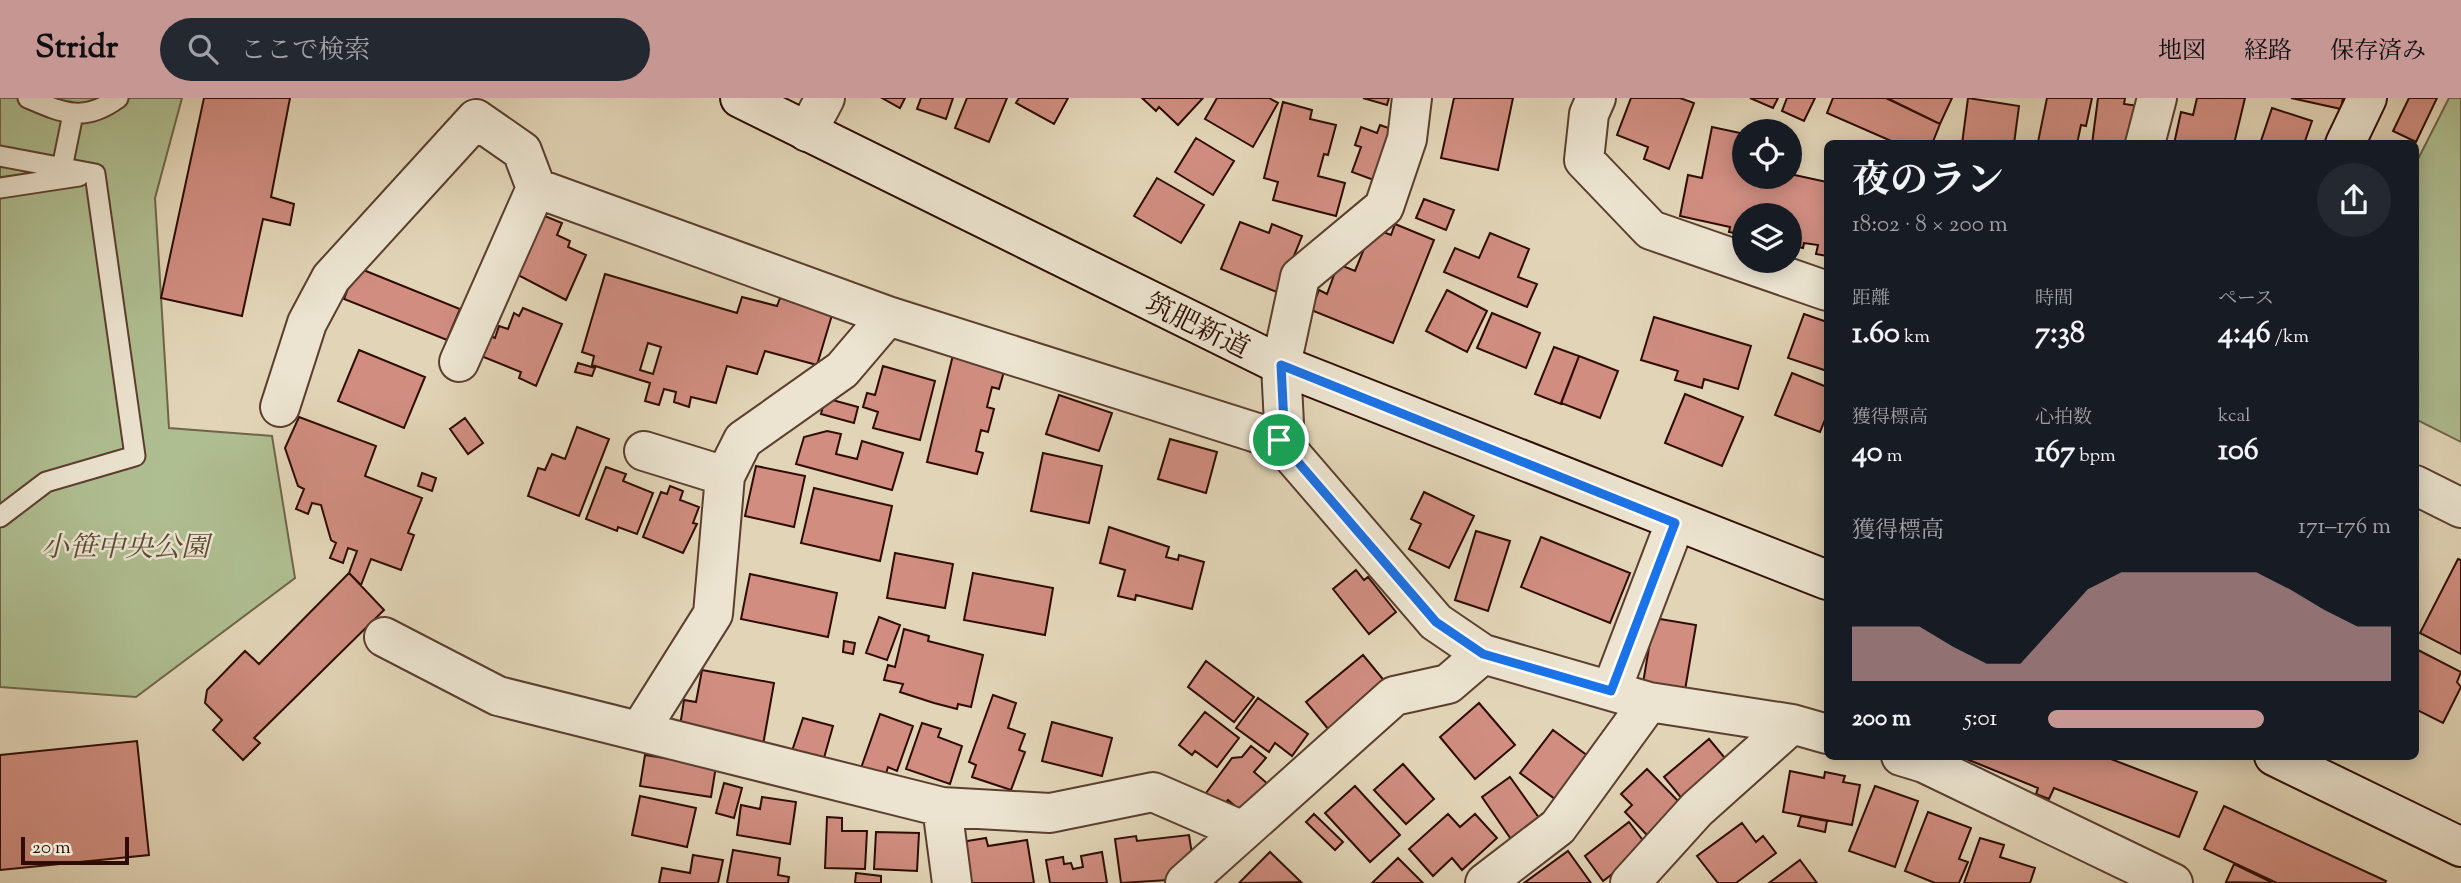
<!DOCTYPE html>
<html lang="ja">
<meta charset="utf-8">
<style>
body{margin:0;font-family:"Sorts Mill Goudy","Noto Serif JP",serif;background:#242831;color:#f1f3f6;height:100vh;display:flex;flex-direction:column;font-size:26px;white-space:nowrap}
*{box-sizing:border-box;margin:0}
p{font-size:23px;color:#9ea1a6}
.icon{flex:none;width:38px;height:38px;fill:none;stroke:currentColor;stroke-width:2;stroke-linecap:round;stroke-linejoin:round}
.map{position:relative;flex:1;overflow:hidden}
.details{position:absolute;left:1824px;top:42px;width:595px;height:620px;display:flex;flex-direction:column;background:#171b24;border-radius:10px;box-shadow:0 4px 18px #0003}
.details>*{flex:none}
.fabs{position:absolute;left:1732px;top:21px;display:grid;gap:14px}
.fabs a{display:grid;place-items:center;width:70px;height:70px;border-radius:50%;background:#171b24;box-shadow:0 4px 18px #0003;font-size:35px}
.scale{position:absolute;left:21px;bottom:18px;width:108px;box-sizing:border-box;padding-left:7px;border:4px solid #2e0c02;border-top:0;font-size:19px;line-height:24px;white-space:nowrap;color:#2e0c02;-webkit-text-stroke:5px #ece4d0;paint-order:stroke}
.pin{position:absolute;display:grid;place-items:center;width:60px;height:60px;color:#fff;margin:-30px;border:4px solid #fff;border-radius:50%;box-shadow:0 2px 7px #0007}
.round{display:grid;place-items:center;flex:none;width:74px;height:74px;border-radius:37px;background:#242831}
.summary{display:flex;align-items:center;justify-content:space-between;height:119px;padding:0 28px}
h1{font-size:38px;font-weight:700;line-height:52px}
.stats{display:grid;grid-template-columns:repeat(3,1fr);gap:10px;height:119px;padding:7px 28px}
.stats div{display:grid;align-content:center}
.stats b{font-size:30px;font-weight:700}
.stats small{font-size:19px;font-weight:400}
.stats p{font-size:19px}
.chart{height:196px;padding:14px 28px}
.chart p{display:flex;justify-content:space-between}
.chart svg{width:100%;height:126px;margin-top:7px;fill:#c59692;opacity:.7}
ul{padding:0 28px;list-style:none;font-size:23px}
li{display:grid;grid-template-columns:112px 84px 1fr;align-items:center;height:52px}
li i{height:18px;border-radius:9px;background:#c59692}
header{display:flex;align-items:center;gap:42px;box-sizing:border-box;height:98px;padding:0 35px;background:#c59692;color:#111}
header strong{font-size:33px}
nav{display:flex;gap:38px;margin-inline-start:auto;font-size:24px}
.search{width:490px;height:63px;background:#242831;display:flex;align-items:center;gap:18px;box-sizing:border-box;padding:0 24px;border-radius:38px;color:#9ea1a6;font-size:26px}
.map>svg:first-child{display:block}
.green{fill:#afbe91;stroke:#6e654a;stroke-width:2}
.building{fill:#d08d80;stroke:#2e0c02;stroke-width:2;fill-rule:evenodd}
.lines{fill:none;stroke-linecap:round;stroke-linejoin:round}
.lane-casing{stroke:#5b3e2f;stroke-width:23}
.street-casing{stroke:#5b3e2f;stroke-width:42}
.secondary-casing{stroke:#2e0c02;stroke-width:42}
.lane{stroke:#ece4d0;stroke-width:19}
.street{stroke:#ece4d0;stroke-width:38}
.secondary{stroke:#ece4d0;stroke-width:38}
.route-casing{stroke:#fff;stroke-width:14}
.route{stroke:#1a73e8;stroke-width:9}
.labels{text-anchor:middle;stroke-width:5;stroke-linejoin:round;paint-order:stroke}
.street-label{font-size:28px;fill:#2e0c02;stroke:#ece4d0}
.park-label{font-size:28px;font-style:italic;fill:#5b4a34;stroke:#ece4d0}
</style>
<header>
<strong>Stridr</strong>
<div class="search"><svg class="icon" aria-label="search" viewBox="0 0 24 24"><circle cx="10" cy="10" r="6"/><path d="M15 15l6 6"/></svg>ここで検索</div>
<nav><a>地図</a><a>経路</a><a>保存済み</a></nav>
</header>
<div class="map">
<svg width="2461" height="785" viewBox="0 0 2461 785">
<rect width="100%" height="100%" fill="#e2d5b7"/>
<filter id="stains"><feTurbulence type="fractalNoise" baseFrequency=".00286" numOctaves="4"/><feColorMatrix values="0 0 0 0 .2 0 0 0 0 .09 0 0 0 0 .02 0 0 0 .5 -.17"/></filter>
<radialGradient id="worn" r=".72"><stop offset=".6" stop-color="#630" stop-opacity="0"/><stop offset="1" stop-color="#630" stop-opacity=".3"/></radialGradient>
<path class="green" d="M0 0H182L155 100 169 330 272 338 295 480 136 599 0 589Z
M2449 0H2461V344L2415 321V67Z"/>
<path class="building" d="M204 0H290L271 99 294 106 290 127 263 121 242 218 161 200Z
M882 0H905L900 10Z
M921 0H953L946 21 917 11Z
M967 0H1007L989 44 955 30Z
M1019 0H1068L1054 26 1016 5Z
M1142 0H1203L1178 27 1159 9 1156 13Z
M1217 0H1269L1278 5 1253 49 1205 21Z
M1363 0H1389L1387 7Z
M1454 0H1513L1498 72 1441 60Z
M1631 0H1680L1694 5 1669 71 1644 61 1648 49 1617 37Z
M1750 0H1778L1773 10Z
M1787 0H1815L1804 23 1782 13Z
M1833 0H1886L1940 26 1932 46H1898L1827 15Z
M1887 0H1952L1940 26Z
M1968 0 2019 8 2014 46H1962Z
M2047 0H2092L2086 28 2081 27 2077 46 2038 44Z
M2098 0H2125L2124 6 2139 8 2134 46H2092Z
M2197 0H2245L2234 46H2174L2181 14 2193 17Z
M2291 0H2343L2341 11Z
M2409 0H2437L2416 44 2393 33Z
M1283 4 1312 12 1310 21 1336 27 1328 57 1324 56 1318 78 1345 85 1336 118 1273 102 1278 84 1264 80Z
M2272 10 2312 23 2304 46H2260Z
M1380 27 1397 33 1379 84 1352 74 1361 49 1355 47 1361 29 1377 35Z
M1712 29 1745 36V79H1790V76L1827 84V158L1816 156 1818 147 1804 145 1803 150 1790 147V117H1745V137L1729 134 1730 129 1680 118 1688 77 1702 80Z
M1196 40 1234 63 1213 97 1175 74Z
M1157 80 1204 107 1181 145 1134 118Z
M1424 101 1454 112 1446 132 1416 120Z
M535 114 562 125 557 137 570 143 568 149 586 157 566 202 518 177Z
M1240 124 1269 135 1272 126 1302 138 1279 195 1221 171Z
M1395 126 1434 142 1393 245 1311 212 1319 192 1327 196 1338 166 1355 173 1368 141 1373 143 1378 132 1391 137Z
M1490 135 1529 151 1518 179 1537 186 1527 209 1444 174 1455 150 1479 160Z
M356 169 460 211 447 242 344 201Z
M605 176 737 215 742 199 777 208 780 200 832 217 817 267 765 253 757 276 727 268 716 305 691 299 689 309 674 304 676 294 664 291 659 307 645 303 650 285 592 267 594 258 582 254ZM648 245 661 249 653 276 640 272Z
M1447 192 1487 213 1467 254 1426 233Z
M523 210 562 226 536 288 519 280 521 274 481 258 490 238 495 240 499 228 508 231 514 215 519 218Z
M1492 215 1540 235 1526 270 1477 250Z
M1804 216 1827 224V273L1788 260Z
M1654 219 1751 248 1738 291 1704 281 1702 290 1675 282 1678 273 1641 262Z
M1554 249 1579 258 1561 306 1535 296Z
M359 252 425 279 404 330 338 303Z
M953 257 1005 270 999 291 992 289 987 309 994 311 988 334 981 332 976 353 983 355 977 376 927 364Z
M1579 258 1618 273 1600 320 1561 305Z
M578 265 595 270 592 278 575 274Z
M883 268 935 283 920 342 873 330 878 314 863 309 867 295 875 297Z
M1792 275 1827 289V317L1820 334 1775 317Z
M1685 296 1743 319 1722 368 1665 345Z
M1059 297 1112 315 1099 353 1046 336Z
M825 300 858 309 854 325 821 316Z
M299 319 376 348 365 378 422 400 408 435 414 437 401 472 371 461 361 487 349 475 357 453 348 450 343 465 330 460 336 445 331 442 321 407 312 405 308 416 296 411 304 391 298 388 285 350Z
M465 320 483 345 468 356 450 331Z
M577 329 609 341 579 418 528 398 538 370 545 372 552 356 565 361Z
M827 333 841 336 836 356 857 361 862 343 903 355 892 392 796 366 804 339Z
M1170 341 1217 354 1206 395 1158 381Z
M1043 355 1102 368 1089 425 1031 413Z
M756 368 805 378 794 429 745 418Z
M606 369 626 376 623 383 653 395 637 436 618 429 617 433 586 421Z
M422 375 436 380 432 393 418 388Z
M670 388 683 393 680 402 699 409 693 425 697 426 683 455 643 439 661 394 667 396Z
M814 390 892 408 880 463 801 445Z
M1424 394 1474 418 1449 470 1409 451 1421 426 1411 421Z
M1109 429 1169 449 1166 459 1178 462 1179 457 1204 464 1192 511 1136 497 1135 502 1118 498 1125 472 1100 465Z
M1476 433 1510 443 1488 513 1455 502Z
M1541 439 1630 475 1610 525 1521 489Z
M895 455 953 466 945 510 887 500Z
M2458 461 2461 462V556L2420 535Z
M1356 472 1364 482 1368 479 1396 514 1369 536 1333 491Z
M349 475 384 512 254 640 260 645 243 662 213 632 222 622 205 605 207 592 245 553 259 566Z
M973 475 1053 490 1045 537 964 522Z
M750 476 837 495 828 539 741 521Z
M879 519 900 527 887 562 866 555Z
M1654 520 1696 527 1684 598 1642 591Z
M904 531 929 538 928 543 983 557 971 609 958 606 957 611 934 605 900 594 903 586 884 582 888 567 895 569Z
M844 543 855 545 853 556 843 554Z
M2418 552 2461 574 2457 584 2461 589 2443 625 2415 611V559Z
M1363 557 1387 586 1329 632 1306 604Z
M1206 563 1254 599 1234 624 1188 589Z
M702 572 774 585 763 647 679 635 684 602 696 604Z
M993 597 1016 605 1008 630 1025 636 1019 652 1025 654 1011 692 972 679 976 667 969 664Z
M1258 600 1308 636 1292 658 1275 645 1269 654 1236 630Z
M1479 605 1515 647 1475 681 1440 639Z
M1205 614 1239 640 1217 669 1195 653 1192 657 1179 647Z
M880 616 913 628 897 673 888 669 885 679 861 670Z
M803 620 833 628 820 674 788 665Z
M1052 624 1112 640 1102 678 1042 663Z
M922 625 941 631 938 639 962 648 950 686 906 671Z
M1553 632 1596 664 1563 707 1520 675Z
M1709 641 1734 671 1688 708 1664 679Z
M137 643 149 757 0 772V657Z
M1251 648 1266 660 1254 674 1269 687 1242 714 1228 702 1222 709 1206 695 1232 660 1242 659Z
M645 657 716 668 711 699 640 688Z
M1959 658H2103L2197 694 2179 739 2054 690 2049 701 2036 696 2038 690Z
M1403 666 1434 701 1406 726 1374 692Z
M1647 671 1680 705 1647 737 1625 714 1632 707 1621 696Z
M1790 673 1824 680 1825 674 1845 678 1843 684 1860 687 1852 727 1783 714Z
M1510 679 1542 724 1513 744 1482 699Z
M724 685 742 690 734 720 716 715Z
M1355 688 1400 737 1370 764 1325 715Z
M1875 688 1918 703 1895 769 1849 753Z
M640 698 696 710 687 749 632 737Z
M762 699 796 704 790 746 737 737 741 707 760 711Z
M2224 708 2386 783 2385 785H2277L2204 751Z
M1928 714 1971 730 1959 761 1968 764 1959 785H1935L1905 773Z
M1314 716 1343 744 1335 752 1306 724Z
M1448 716 1460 729 1475 716 1497 740 1462 772 1452 760 1433 778 1409 751Z
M1801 718 1827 723 1825 734 1798 728Z
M827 719 842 720V733H867L865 771 825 770Z
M1629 724 1648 749 1603 783 1585 758Z
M1742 725 1756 744 1763 738 1776 755 1736 785H1718L1697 758Z
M876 734 919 735 917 773 874 771Z
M1189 737 1193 763 1184 781 1121 785 1115 741 1136 738 1137 743Z
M986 740 988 748 1027 742 1034 785H968L961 744Z
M1980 740 2004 747 2000 759 2035 770 2030 785H1964Z
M733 752 780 760 778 777 789 779 788 785H727Z
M1568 753 1591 785H1524Z
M1102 754 1107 785H1050L1046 762 1063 759 1064 766 1071 765 1073 771 1083 769 1081 758Z
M1270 754 1301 784 1239 785Z
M693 757 723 762 718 785H659L662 770 690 775Z
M1398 760 1423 785H1372Z
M1800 762 1817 785H1769Z
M2234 766 2273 785 2226 784Z
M856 775 881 778V785H855Z"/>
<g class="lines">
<defs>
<path id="lane" d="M28 0C63 15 84 25 118 0
M0 58 95 76 135 358 46 384 0 419
M62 70 73 16
M0 90 79 78"/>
<path id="street" d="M1412 0 1407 41 1384 109 1300 179 1281 267 1284 326 1279 342 1436 524 1483 556 1649 604
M1596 0 1589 16 1584 62 1651 132 1827 193
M807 34 825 0
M2145 46 2157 0
M459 264 536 90
M280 309 307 225 331 180 476 21 522 53 536 90 888 218 1279 342
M644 353 725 378
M2415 387 2461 410
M384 539 498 598 942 709 1050 715 1153 694 1243 733
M1611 593 1675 425
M640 632 713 516 725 378 743 342 842 272 888 218
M1901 658 1924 665 2173 785
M942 709 952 785
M1185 785 1394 598 1448 586 1483 556
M1485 785 1558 729 1649 604 1792 626 1827 636
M1630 785 1697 711 1792 626"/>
<path id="secondary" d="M740 0 1281 267 1827 482
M2345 46 2367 0
M2274 658 2461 749"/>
</defs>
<use href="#lane" class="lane-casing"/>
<use href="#street" class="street-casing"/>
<use href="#secondary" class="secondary-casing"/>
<use href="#lane" class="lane"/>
<use href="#street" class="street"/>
<use href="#secondary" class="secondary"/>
</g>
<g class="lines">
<defs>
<path id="route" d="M1281 267 1675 425 1611 593 1483 556 1436 524 1279 342 1284 326Z"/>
</defs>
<use href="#route" class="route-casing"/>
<use href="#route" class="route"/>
</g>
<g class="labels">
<g class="street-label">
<text transform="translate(1198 227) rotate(26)" y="10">筑肥新道</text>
</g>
<g class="park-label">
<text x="125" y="458">小笹中央公園</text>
</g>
</g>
<rect width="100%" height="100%" filter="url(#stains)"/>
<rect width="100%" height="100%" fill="url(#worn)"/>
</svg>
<div class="fabs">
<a><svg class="icon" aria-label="locate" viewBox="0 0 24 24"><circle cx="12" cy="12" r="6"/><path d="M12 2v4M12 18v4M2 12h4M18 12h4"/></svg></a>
<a><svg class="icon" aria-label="layers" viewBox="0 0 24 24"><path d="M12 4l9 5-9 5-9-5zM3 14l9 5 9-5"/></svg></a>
</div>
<div class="scale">20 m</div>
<div class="pin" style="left:1279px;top:342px;background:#1e9e55"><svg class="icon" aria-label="arrive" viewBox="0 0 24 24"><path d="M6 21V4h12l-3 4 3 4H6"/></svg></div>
<section class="details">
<div class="summary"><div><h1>夜のラン</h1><p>18:02 · 8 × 200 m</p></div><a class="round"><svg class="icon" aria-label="share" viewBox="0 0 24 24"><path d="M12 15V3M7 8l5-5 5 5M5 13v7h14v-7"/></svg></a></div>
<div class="stats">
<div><p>距離</p><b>1.60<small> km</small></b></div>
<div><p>時間</p><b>7:38</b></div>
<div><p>ペース</p><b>4:46<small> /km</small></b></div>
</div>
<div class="stats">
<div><p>獲得標高</p><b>40<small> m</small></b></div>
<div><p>心拍数</p><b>167<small> bpm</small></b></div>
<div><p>kcal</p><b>106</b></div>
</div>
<div class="chart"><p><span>獲得標高</span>171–176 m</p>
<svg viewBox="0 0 160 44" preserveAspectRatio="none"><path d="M0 44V25L10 25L20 25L30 32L40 38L50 38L60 25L70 12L80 6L90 6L100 6L110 6L120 6L130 12L140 19L150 25L160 25V44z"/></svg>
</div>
<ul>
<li><b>200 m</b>5:01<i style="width:63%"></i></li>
</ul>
</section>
</div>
